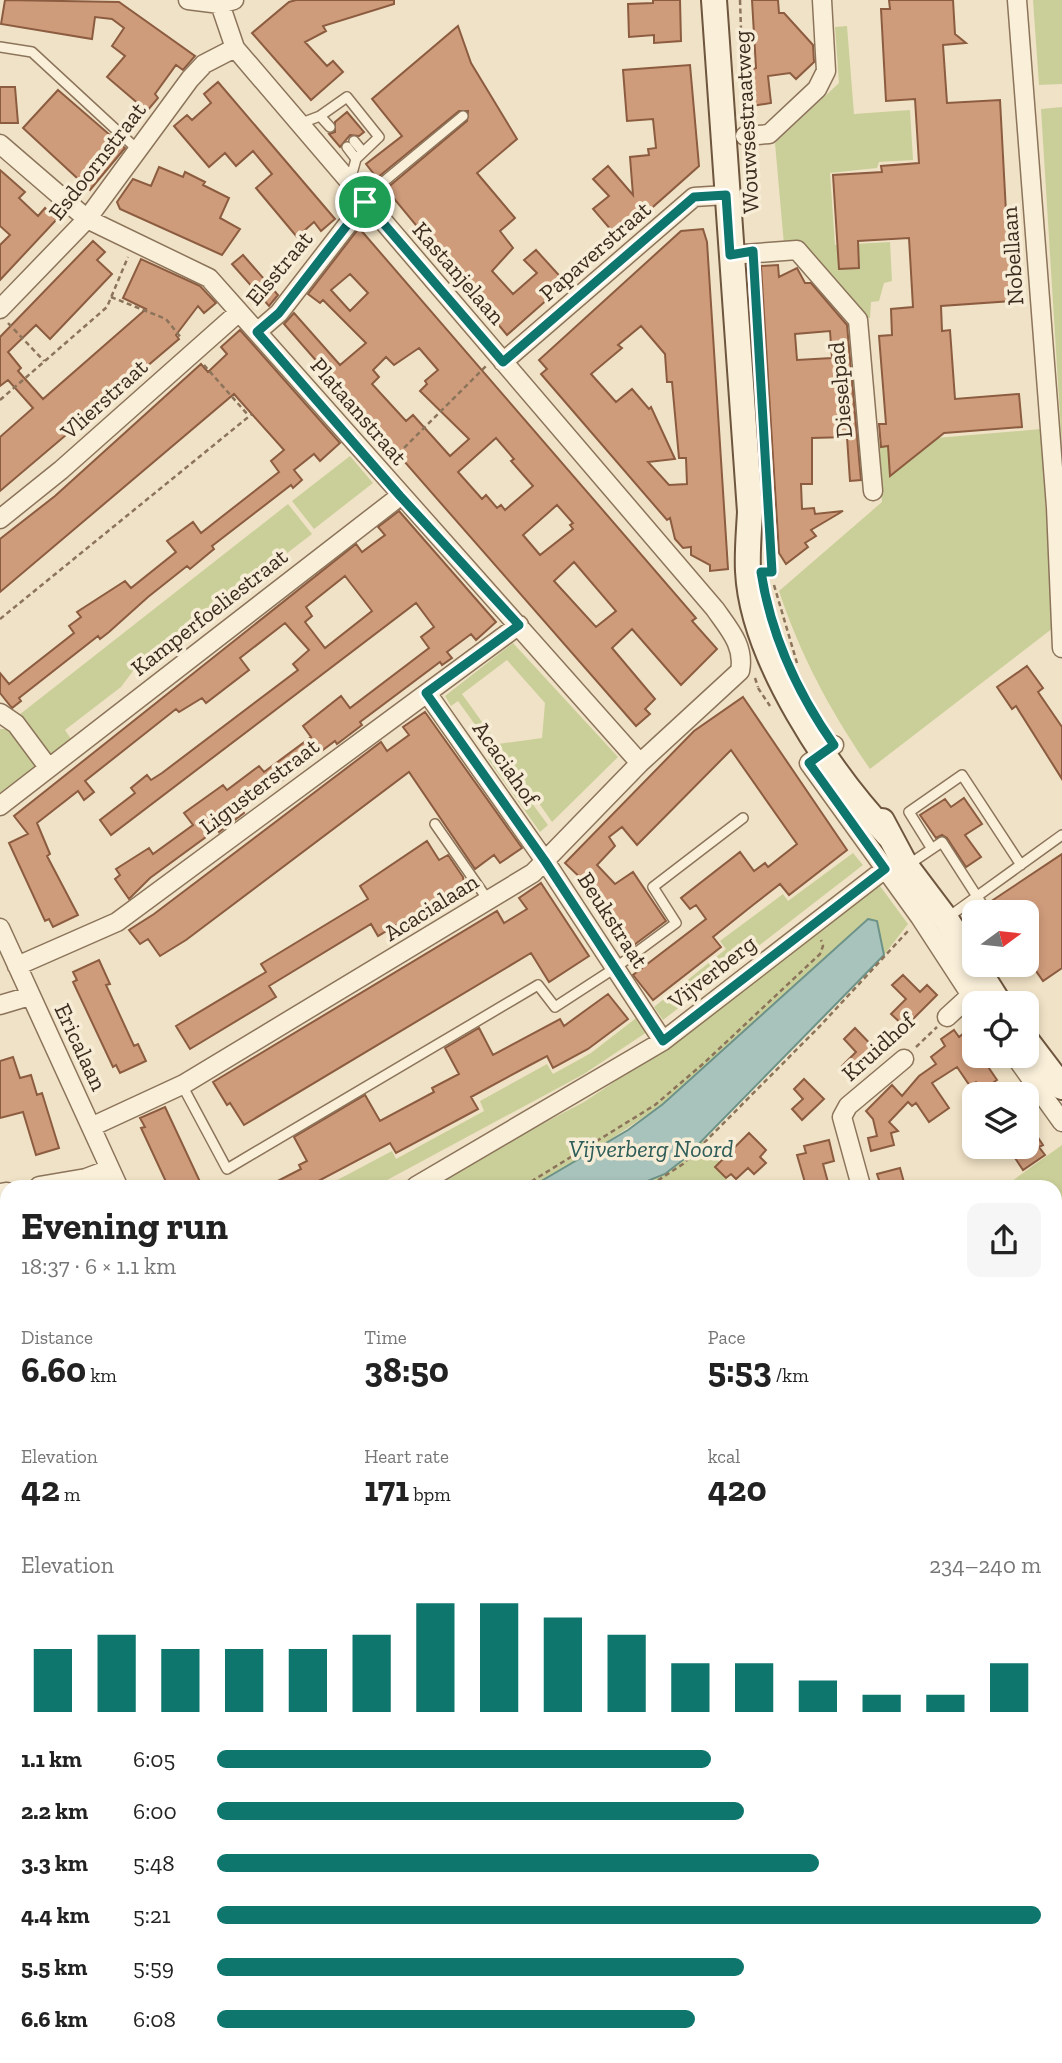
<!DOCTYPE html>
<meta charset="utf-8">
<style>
body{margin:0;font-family:"Zilla Slab",serif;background:#f6f6f6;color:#222;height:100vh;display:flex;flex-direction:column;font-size:26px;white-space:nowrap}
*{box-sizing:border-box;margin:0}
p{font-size:23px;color:#767676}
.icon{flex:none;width:38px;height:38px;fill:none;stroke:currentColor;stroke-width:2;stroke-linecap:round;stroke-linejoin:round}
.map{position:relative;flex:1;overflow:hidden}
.details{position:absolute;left:0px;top:1180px;width:1062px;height:884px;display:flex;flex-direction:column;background:#fff;border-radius:21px 21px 0 0;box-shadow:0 4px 10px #0003}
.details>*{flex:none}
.needle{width:46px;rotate:75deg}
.fabs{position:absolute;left:962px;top:900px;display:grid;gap:14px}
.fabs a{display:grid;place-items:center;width:77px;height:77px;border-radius:14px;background:#fff;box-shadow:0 4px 10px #0003;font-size:35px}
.pin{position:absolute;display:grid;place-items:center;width:60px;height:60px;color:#fff;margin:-30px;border:4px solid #fff;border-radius:50%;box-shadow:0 2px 7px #0007}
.round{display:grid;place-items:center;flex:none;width:74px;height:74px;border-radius:14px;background:#f6f6f6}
.headline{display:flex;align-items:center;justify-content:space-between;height:119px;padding:0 21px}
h1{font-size:38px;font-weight:700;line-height:52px}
.figures{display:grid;grid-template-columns:repeat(3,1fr);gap:10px;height:119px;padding:7px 21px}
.figures div{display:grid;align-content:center}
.figures b{font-size:35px;font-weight:700}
.figures small{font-size:19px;font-weight:400}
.figures p{font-size:19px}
.chart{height:196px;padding:14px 21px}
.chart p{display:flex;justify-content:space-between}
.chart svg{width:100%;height:126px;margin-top:7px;stroke:#0f766e;stroke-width:6}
ul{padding:0 21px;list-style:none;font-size:23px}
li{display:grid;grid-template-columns:112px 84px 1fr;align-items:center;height:52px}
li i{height:18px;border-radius:9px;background:#0f766e}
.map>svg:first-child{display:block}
.green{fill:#cacf99}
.water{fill:#a8c3bb;stroke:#6d9388;stroke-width:2}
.building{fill:#cf9c7b;stroke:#8c5c40;stroke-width:2;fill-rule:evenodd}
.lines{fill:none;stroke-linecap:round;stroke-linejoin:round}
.lane-casing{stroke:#8c745b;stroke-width:12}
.street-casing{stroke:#8c745b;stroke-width:21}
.secondary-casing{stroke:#6e553e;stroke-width:28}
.path{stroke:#8c745b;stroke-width:2.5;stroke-dasharray:5 3.5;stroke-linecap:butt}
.lane{stroke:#faf0da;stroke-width:9}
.street{stroke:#faf0da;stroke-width:18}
.secondary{stroke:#faf0da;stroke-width:24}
.route-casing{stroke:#fff;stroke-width:14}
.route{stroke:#0f766e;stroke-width:9}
.labels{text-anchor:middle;stroke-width:7;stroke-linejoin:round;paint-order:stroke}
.street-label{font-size:23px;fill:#3c2c1f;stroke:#f7edd6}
.water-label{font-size:24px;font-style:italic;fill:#2e5c58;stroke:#f7edd6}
</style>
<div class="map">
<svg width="1062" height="2063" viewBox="0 0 1062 2063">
<rect width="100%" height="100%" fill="#f0e2c6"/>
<path class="green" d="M1033 0H1062V84L1039 85Z
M847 26 854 114 910 110 913 160 879 162 877 168 830 173 835 245 890 242 892 281 884 283 879 301 871 302 870 318H861L784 245 775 143 839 83 835 27Z
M1062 107V448L1041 109Z
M1041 429 1053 628 870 769C831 712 801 657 779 591L882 502 877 443Z
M350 456 373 483 314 529 292 501Z
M288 504 312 534 133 671 121 687 65 730 73 742 52 754 47 751 19 715Z
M513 643 618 757 552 822 498 744 542 738 545 703 507 660 462 694 495 740 489 744 458 701 451 706 445 696Z
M0 729H11L40 767 0 797Z
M496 754 548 825 540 832 488 759Z
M853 853 863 865 663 1020 654 1007 726 949 720 941 783 894 788 901Z
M873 886H880L908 924 884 955 877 922 663 1104 583 1158 533 1186H423L584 1102 668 1046Z
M640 1015 650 1030 584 1074 376 1186H326L392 1151 396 1159 484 1111 480 1101 547 1064 553 1074 591 1053Z
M702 1141 718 1158 729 1186H635L665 1174Z
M1062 1145V1207L1055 1212V1186H1005Z
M7 1198V1286L0 1288V1199Z
M7 1459V1540L0 1542V1460Z
M675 2056H790L792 2063H677Z"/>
<path class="water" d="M868 919 877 921 884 955 684 1159 665 1174 635 1186H533L628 1130 663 1104Z
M7 1286V1398L0 1402V1288Z"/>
<path class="building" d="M5 0 119 2 195 56 183 70 176 65 155 94 158 98 147 111 107 77 125 56 112 46 124 28 112 19 95 17 92 39 1 24Z
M296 0H394V4L323 26 326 31 305 42 327 66 333 61 343 72 311 100 252 33 289 2Z
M653 0H680L681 41 654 43V35L629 37 628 4 653 3Z
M752 0H778L779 13H784L813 45 814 62 796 79 790 73 768 76 771 103 752 106 747 71 756 68Z
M889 0H953L955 34 966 43 943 45 947 103 1000 100 1006 212 1016 211 1018 251H1009L1012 301 941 306 942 331 950 330 955 399 1019 394 1022 427 944 433 890 476 888 446 881 447 879 424H886L879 336 892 335 891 309 913 307 909 238 858 241 859 268 839 269 833 175 882 172 881 166 919 163 915 99 886 101 881 9H890Z
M458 26 471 63 517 139 477 173 515 218 500 231 513 248 492 271 513 294 537 273 524 260 536 250 566 283 507 335 386 189 467 121 468 111H459L377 178 366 164 402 136 372 99Z
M690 65 699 166 618 238 593 209 609 196 593 179 608 166 633 195 630 157 649 155 648 149 656 148 653 119 627 121 623 70Z
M218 82 335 219 321 231 314 222 297 237 256 188 272 174 253 151 236 166 225 153 209 167 174 126 187 115 192 120 211 103 204 94Z
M0 87H15L18 123H0Z
M58 90 125 148 90 190 23 128Z
M347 112 364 132 359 136 350 135 340 147 329 134 335 132V122Z
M159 167 183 177 185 172 205 182 203 185 229 198 220 218 240 229 222 255 120 209 117 202 133 179 151 186Z
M0 170 25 192 19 198 38 216 45 208 57 219 0 280V245L10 235 0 226Z
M359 228 696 618 692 621 717 649 681 685 632 629 612 648 655 699 645 709 650 714 636 726 284 324 294 313 340 365 366 343 323 300 320 303 308 294ZM350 274 368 293 350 311 331 290ZM419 348 438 370 425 381 427 384 420 391 469 439 450 456 413 415 406 421 372 384 379 377 373 370 386 357 394 365ZM496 438 514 459 511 461 533 486 505 510 501 505 497 508 486 495 482 499 458 472ZM557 505 573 523 570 525 573 529 540 555 523 535ZM574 562 616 611 596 627 554 581Z
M703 229 707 242 728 569 710 571V565L691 555V547L683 548 675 539 670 518 667 520 541 374 547 369 539 360 681 231ZM641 326 665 354 667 382H672L679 458H686L687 484 669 485 648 462 675 459 651 407 649 409 632 389 616 402 591 374 622 348 618 345Z
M93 241 105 252 97 260 112 274 50 339 36 325 8 352 21 368 18 371 43 399 146 309 123 298 141 259 200 286 216 303 204 313 198 306 176 335 179 339 0 491V437L33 408 8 380 0 386V337Z
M243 255 278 295 269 306 232 264Z
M778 265 779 277 797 268 805 283H811L847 325 861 480 850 481 847 437 812 438V484H801L802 509 814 508 815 514 843 511 811 530 816 536 805 543 808 547 786 564 779 553 761 266ZM830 331 832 358 797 360 795 334Z
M240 330 340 443 320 461 314 454 294 470 302 480 293 488 291 485 212 546 214 549 190 569 187 566 148 597 109 632 100 639 98 636 19 698 21 701 12 708 0 693V673L9 684 74 633 69 626 81 617 77 612 125 581 131 588 176 552 167 541 193 522 201 533 279 472 271 461 284 450 234 394 0 592V539L55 496 201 364 208 372 227 354 221 347Z
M399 511 496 622 476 640 471 634 447 652 452 658 442 665 440 662 360 722 362 725 345 738 337 744 335 741 242 810 244 813 219 832 217 829 150 878 129 899 115 879 120 875 116 869 149 848 153 854 193 825 184 813 223 785 227 790 259 766 264 772 311 737 303 726 341 696 350 708 429 648 421 637 434 627 416 603 111 835 100 820 135 793 131 788 147 775 151 780 162 773 298 670 293 664 309 650 285 623 240 658 249 670 206 703 202 698 179 712 176 709 85 781 94 792 84 800 78 791 37 823 50 854 47 856 78 915 53 927 49 919 45 921 9 843 28 834 14 816 356 544 362 552 385 535 378 527ZM345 576 372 611 325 648 305 622 312 616 306 607Z
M1027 666 1043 688 1038 692 1062 727V779L1016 706 1012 709 997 687Z
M743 697 847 850 789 895 780 884 753 905 713 937 721 947 653 1000 633 975 706 919 696 905 690 909 681 898 740 852 754 871 765 863 768 867 797 844 731 750 637 845 622 827 609 837 615 846 597 865 615 884 633 872 666 921 634 945 626 950 586 888 589 886 565 863 694 731Z
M425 712 522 848 500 863 494 855 475 869 409 772 186 940 160 956 148 939 140 944 129 930 154 914 381 742 387 751 409 735 403 727Z
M964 798 982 824 965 835 981 857 966 867 947 838 942 835 936 838 920 815 945 799 951 807Z
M427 841 439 860 448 855 463 877 464 884 378 936 371 924 269 986 276 997 190 1049 176 1026 266 972 261 964 368 899 360 886Z
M1062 854V968L1043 981 1027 958V912H996L990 902Z
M541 883 589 956 549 982 531 953 244 1125 230 1103 227 1105 213 1082 497 911 504 923 527 909 519 898Z
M99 960 110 984 106 985 134 1046 138 1044 146 1061 120 1073 116 1065 113 1067 73 982 77 980 73 972Z
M903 975 920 992 927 985 937 995 905 1027 891 1014 906 999 892 985Z
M608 994 628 1019 588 1049 553 1068 547 1056 532 1064 471 1097 478 1109 396 1153 390 1143 309 1186H268L301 1169 299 1165 307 1161 294 1137 365 1095 380 1121 434 1092 432 1088 459 1074 445 1048 479 1028 493 1055 560 1019 564 1026Z
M855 1028 880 1054 853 1077 842 1066 856 1052 844 1039Z
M954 1030 959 1037 964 1033 975 1048V1055H980L997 1080 982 1090 976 1082 970 1086 957 1067 932 1083 949 1108 929 1122 916 1103 912 1106 908 1102 889 1122 898 1131 891 1133 894 1145 871 1151 868 1138 877 1136 873 1119 866 1111 892 1085 902 1096 919 1076 936 1064 931 1057 945 1046 941 1039Z
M13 1057 20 1078 31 1075 37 1095 42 1093 59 1148 36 1155 23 1112 0 1118V1061Z
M804 1079 824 1099 802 1120 792 1109 803 1099 794 1089Z
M165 1107 202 1186H168L141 1128 145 1127 140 1118Z
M1027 1121 1043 1145 1039 1147 1045 1155 1023 1170 1007 1146H1027Z
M749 1133 766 1150 760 1157 766 1163 754 1174 748 1168 736 1179 731 1174 726 1178 715 1167Z
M829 1140 834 1161 823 1164 829 1186H806L797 1155 806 1153 804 1146Z
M900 1168 905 1186H881L877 1174Z"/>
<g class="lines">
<defs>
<path id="lane" d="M0 47 32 52 138 150
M320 116 347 97 379 137 356 159
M299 124 320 116 330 127
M354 141 363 152
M347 147 356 159 350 181
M365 202 382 183 463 116
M749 572H773
M435 824 488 900
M932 849 909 812 962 775 1021 865
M908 865 942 842 987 912
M947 918 1062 835
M182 1085 227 1169 538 985 555 1007 615 968 676 923 653 887 743 818"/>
<path id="street" d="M188 0 220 4 234 0
M1017 0 1056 507 1062 648
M745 136 769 134 817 89 826 71 822 0
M0 144 87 219 209 278 640 763
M730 255 797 250 858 320 873 491
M0 309 87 219 190 79 204 64 235 48
M257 332 279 313 365 202
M503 362 694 197 726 195
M0 519 61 470 239 312
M427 693 545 861 663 1041
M0 713 16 724 48 767
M834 745 809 763 920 917 976 1003
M0 806 400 496
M0 928 118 1186
M17 966 117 922 519 625
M0 1005 30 996
M947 1017 971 995
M1014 1055 1062 1122
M91 1127 184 1084 533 873 640 763 740 671C745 646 729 629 715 609L235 48 220 4
M39 1186 86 1178 110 1169
M416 1186 663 1041 885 869
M861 1186 842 1117 848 1106 904 1059
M0 1193 7 1192
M1055 1562 1062 1559
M1055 1627 1062 1626
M0 1637 7 1635
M1055 1734 1062 1761
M1055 1791 1062 1789
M1055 1944 1062 1942
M4 2046 8 2063
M283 2056 285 2063
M452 2056V2063
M796 2056 798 2063
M948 2056 950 2063
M1053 2056 1055 2063
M589 2063 615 2056"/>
<path id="secondary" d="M714 0 750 512C749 531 747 551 748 571 752 658 830 774 889 836
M882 821 906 866 946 919 999 1003
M1027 1041 1062 1087
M1055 1588 1062 1584
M0 1764 7 1762
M122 2056 123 2063"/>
</defs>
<use href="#lane" class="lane-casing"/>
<use href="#street" class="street-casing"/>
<use href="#secondary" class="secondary-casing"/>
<path class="path" d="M740 0 744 118
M111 297 166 319 182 339
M8 323 44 361
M204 365 248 415
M0 400 107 307 128 257
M392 460 486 366
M770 540 771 561
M774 585 797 663
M0 619 252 414
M755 678 758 687
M758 688 770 706
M916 1047 937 1027
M215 1186 221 1181
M524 1186 655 1105 704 1063 820 954 823 946 821 940
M642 1186 657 1181 683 1164 820 1026 908 931
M0 1246 7 1245
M0 1494 7 1493
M0 1794 7 1792"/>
<use href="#lane" class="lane"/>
<use href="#street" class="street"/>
<use href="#secondary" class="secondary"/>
</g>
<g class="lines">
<defs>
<path id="route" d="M726 195 730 255 753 251 772 572H761C771 636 796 691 834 745L809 763 885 869 663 1041 545 861 426 693 519 625 400 496 257 332 279 313 365 202 503 362 694 197Z"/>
</defs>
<use href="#route" class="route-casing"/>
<use href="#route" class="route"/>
</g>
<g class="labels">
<g class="street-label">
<text transform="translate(746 122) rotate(-93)" y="8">Wouwsestraatweg</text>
<text transform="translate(97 161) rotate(-52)" y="8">Esdoornstraat</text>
<text transform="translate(595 251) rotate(-41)" y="8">Papaverstraat</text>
<text transform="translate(1012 256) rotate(-94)" y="8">Nobellaan</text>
<text transform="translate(279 268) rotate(-50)" y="8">Elsstraat</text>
<text transform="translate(459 273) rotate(49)" y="8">Kastanjelaan</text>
<text transform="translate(840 390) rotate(-95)" y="8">Dieselpad</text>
<text transform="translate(104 399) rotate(-42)" y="8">Vlierstraat</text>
<text transform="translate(359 411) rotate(49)" y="8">Plataanstraat</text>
<text transform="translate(209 612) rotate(-38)" y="8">Kamperfoeliestraat</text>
<text transform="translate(506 763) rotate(55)" y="8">Acaciahof</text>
<text transform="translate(259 786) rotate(-37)" y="8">Ligusterstraat</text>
<text transform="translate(431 907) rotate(-32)" y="8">Acacialaan</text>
<text transform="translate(613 920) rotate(57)" y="8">Beukstraat</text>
<text transform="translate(712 972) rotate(-38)" y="8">Vijverberg</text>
<text transform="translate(81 1047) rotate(65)" y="8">Ericalaan</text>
<text transform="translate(878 1047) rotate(-42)" y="8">Kruidhof</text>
</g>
<g class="water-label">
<text x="651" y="1157">Vijverberg Noord</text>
</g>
</g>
</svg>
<div class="fabs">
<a><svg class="needle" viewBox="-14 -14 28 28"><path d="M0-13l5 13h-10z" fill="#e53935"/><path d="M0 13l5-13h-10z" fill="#767676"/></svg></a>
<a><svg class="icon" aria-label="locate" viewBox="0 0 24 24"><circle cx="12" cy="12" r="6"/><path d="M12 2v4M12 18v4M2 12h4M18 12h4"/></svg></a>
<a><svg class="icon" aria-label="layers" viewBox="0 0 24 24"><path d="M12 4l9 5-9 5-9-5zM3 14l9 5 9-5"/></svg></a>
</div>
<div class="pin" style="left:365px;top:202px;background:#1e9e55"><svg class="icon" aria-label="arrive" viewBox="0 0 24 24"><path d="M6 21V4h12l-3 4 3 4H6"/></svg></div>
<section class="details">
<div class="headline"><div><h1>Evening run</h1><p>18:37 · 6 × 1.1 km</p></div><a class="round"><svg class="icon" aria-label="share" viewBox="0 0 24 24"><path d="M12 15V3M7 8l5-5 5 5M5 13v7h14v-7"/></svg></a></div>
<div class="figures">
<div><p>Distance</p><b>6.60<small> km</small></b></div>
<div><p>Time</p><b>38:50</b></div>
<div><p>Pace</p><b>5:53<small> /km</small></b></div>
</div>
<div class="figures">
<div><p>Elevation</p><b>42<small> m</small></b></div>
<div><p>Heart rate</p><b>171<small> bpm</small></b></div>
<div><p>kcal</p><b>420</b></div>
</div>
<div class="chart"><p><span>Elevation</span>234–240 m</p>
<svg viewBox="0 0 160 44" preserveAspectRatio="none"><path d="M5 44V22M15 44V17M25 44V22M35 44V22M45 44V22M55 44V17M65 44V6M75 44V6M85 44V11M95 44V17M105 44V27M115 44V27M125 44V33M135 44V38M145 44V38M155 44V27"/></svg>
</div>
<ul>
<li><b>1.1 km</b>6:05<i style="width:60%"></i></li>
<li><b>2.2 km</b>6:00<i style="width:64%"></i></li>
<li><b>3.3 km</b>5:48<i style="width:73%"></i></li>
<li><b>4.4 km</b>5:21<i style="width:100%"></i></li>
<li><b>5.5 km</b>5:59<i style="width:64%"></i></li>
<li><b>6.6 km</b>6:08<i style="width:58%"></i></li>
</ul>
</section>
</div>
